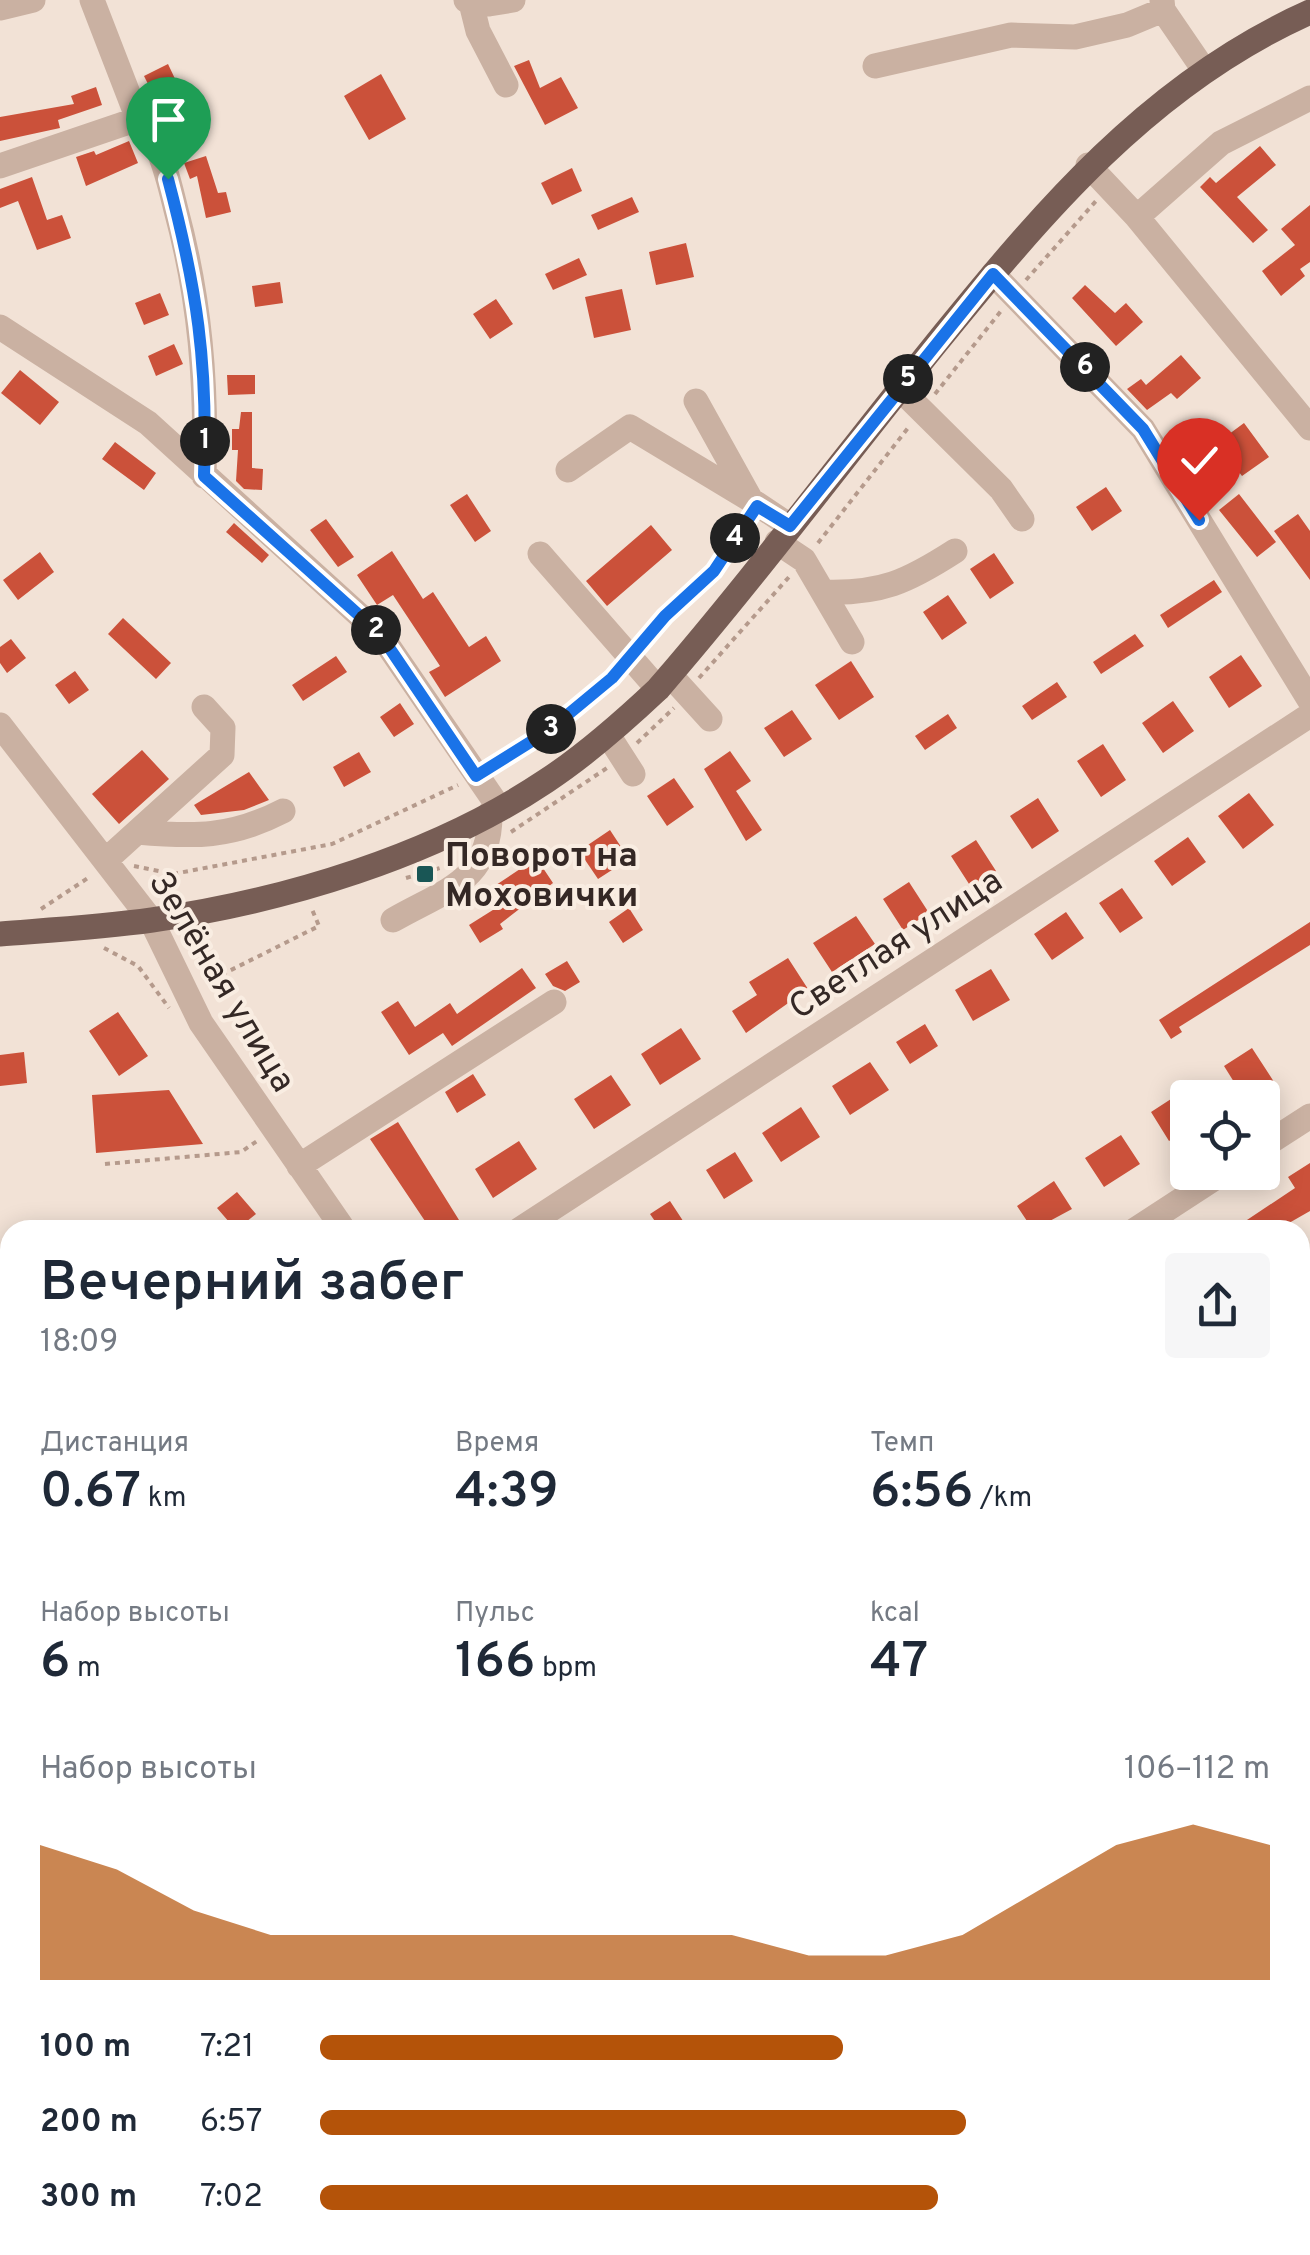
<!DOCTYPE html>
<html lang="ru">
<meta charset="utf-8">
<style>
body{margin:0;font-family:Overpass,sans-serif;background:#f6f6f7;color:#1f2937;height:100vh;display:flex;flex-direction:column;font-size:38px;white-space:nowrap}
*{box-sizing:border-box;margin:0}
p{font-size:32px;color:#747a83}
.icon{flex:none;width:55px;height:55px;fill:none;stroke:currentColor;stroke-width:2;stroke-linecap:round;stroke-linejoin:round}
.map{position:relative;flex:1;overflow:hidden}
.drawer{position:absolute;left:0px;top:1220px;width:1310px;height:1035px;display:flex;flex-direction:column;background:#fff;border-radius:30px 30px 0 0;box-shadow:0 5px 25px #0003}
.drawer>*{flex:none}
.buttons{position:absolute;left:1170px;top:1080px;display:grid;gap:20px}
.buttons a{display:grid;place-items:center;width:110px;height:110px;border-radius:10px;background:#fff;box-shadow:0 5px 25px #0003;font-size:50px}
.pin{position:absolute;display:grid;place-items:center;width:85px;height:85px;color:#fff;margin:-102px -42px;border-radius:50% 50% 50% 0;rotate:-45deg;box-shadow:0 0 10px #0007}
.pin .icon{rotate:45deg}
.km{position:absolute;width:50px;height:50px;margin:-25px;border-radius:50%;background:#222;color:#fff;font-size:28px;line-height:50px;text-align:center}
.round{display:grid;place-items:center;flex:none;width:105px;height:105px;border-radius:10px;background:#f6f6f7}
.summary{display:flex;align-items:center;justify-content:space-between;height:170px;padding:0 40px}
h1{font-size:55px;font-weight:600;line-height:75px}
.metrics{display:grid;grid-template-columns:repeat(3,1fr);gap:15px;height:170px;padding:10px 40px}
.metrics div{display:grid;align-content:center}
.metrics b{font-size:50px;font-weight:600}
.metrics small{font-size:28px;font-weight:400}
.metrics p{font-size:28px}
.chart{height:280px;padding:20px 40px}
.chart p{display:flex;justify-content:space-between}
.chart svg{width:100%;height:180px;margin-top:10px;fill:#b45309;opacity:.7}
ul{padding:0 40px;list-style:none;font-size:32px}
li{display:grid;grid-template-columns:160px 120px 1fr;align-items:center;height:75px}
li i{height:25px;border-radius:12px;background:#b45309}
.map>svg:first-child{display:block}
.green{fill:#b6c196}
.water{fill:#74b0ad}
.building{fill:#cb513a}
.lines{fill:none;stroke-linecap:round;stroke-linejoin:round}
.path{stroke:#b59a8c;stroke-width:4;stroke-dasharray:5 5;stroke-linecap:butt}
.minor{stroke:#cab1a2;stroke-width:25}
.major{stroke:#775d55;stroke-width:25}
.route-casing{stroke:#fff;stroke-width:20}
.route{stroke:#1a73e8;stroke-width:12}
.poi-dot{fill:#195655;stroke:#f9ede2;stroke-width:4}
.labels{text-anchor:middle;stroke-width:8;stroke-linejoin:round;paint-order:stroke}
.poi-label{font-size:35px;font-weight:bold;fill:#342825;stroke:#f9ede2;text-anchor:start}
.street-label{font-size:35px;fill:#342825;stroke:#f9ede2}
</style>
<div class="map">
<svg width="1310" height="2255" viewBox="0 0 1310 2255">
<rect width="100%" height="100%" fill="#f2e2d6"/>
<path class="green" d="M1303 2215 1310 2220V2255H1221L1241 2245H1300Z"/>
<path class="water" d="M345 2245H710L715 2255H343Z"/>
<path class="building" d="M529 60 540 88 561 77 578 108 545 125 514 66Z
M168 64 186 102 197 97 205 114 179 127 165 99 157 102 144 76Z
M381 74 406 119 369 140 344 96Z
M96 87 102 105 58 120 60 128 0 141V117L74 104 71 96Z
M129 141 138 163 86 186 76 157 94 151 96 155Z
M1260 146 1276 165 1237 197 1268 230 1253 243 1200 187 1210 177 1216 183Z
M206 156 218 193 226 192 231 212 206 218 197 176 190 179 184 163Z
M572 168 582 191 552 205 541 183Z
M32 177 47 220 62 215 71 238 37 250 18 201 0 208V189Z
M632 197 639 212 598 230 591 215Z
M1310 205V262L1300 269 1305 276 1281 296 1262 271 1295 245 1281 229Z
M686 243 694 277 656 285 649 252Z
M579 258 587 275 553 290 545 274Z
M280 282 283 303 255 307 252 286Z
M1085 285 1115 313 1126 303 1143 322 1116 346 1072 298Z
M622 289 631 330 594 338 585 297Z
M160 293 169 315 144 325 135 303Z
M496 299 513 324 490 339 473 314Z
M174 344 183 364 156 376 148 356Z
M1181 355 1201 378 1177 399 1171 393 1147 410 1127 389 1141 379 1146 385Z
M20 370 59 402 40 425 1 393Z
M227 375H255V394L228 395Z
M241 412H252V468L263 469 262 490 244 489 236 481 238 450H232V429H239Z
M1244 423 1269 457 1242 476 1217 443Z
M115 442 156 473 144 490 102 459Z
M1106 487 1122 511 1092 531 1076 507Z
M467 494 491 531 475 542 450 505Z
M1239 494 1276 542 1257 557 1219 510Z
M1298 514 1310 531V580L1274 531Z
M326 519 354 557 338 567 310 530Z
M234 523 269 555 262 563 226 532Z
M651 525 672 550 607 606 586 581Z
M392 551 423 599 433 592 469 647 486 636 501 661 445 697 429 672 440 666 393 595 377 605 357 575Z
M40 552 54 572 18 600 3 580Z
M994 553 1014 583 990 599 970 569Z
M1214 580 1222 592 1168 628 1160 615Z
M948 595 967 623 942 640 923 612Z
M123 618 171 663 156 679 108 634Z
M1135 634 1144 646 1101 674 1093 662Z
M11 639 26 658 7 673 0 663V647Z
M1241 655 1262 686 1229 708 1209 677Z
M336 656 347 672 303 701 292 685Z
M851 661 874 697 839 720 815 685Z
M75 671 89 690 69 704 55 685Z
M1057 682 1067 697 1032 720 1022 706Z
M1173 701 1194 731 1163 753 1142 723Z
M400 703 414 724 394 737 380 717Z
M792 710 812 739 784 757 764 728Z
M948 714 957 728 925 750 915 736Z
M1103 744 1126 780 1101 797 1077 761Z
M142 750 169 779 119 824 92 794Z
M730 751 751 781 736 791 762 830 746 841 704 769Z
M359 752 371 772 344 787 333 767Z
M249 772 269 800 244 810 201 815 194 805Z
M674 778 694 807 667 826 647 796Z
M1249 793 1274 825 1243 849 1218 816Z
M1038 798 1059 831 1032 849 1010 816Z
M610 830 629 859 598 879 579 851Z
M1188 837 1206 862 1172 886 1154 861Z
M976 840 996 871 971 887 951 856Z
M531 850 553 883 500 924 503 929 480 943 469 925 504 903 493 887 523 867 517 858Z
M909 882 929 913 903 930 883 899Z
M1122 888 1143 918 1120 933 1099 903Z
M629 908 643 930 623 943 609 922Z
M1066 912 1084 938 1052 960 1034 934Z
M856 916 875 944 832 972 813 943Z
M1310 922V945L1179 1027 1182 1032 1171 1039 1159 1020Z
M788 958 808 989 746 1033 732 1011 757 995 749 982Z
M567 961 580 982 565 991 553 986 545 974Z
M522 968 536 988 452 1046 443 1033 409 1055 381 1012 398 1001 415 1027 450 1003 457 1014Z
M991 969 1010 1000 973 1021 955 990Z
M118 1012 148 1056 119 1076 89 1031Z
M925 1024 938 1046 910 1064 896 1042Z
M681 1028 701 1059 660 1085 641 1054Z
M1252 1048 1278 1088 1263 1098H1244L1224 1066Z
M24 1052 27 1083 0 1086V1055Z
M870 1062 889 1090 850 1115 832 1086Z
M473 1074 486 1095 457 1113 445 1092Z
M611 1075 631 1105 594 1129 574 1099Z
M1188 1088V1129L1169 1141 1151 1112Z
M169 1090 203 1144 96 1153 92 1095Z
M801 1107 820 1137 781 1162 762 1133Z
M398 1122 459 1220 443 1230H431L370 1139Z
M1121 1135 1140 1164 1104 1187 1085 1158Z
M519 1141 537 1169 493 1198 475 1169Z
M735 1152 753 1181 724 1199 706 1170Z
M1310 1163V1211L1289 1223 1293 1230H1232L1295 1188 1288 1177Z
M1054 1181 1072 1209 1033 1230 1017 1206Z
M237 1192 256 1214 236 1230 217 1208Z
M670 1201 689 1230H661L650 1214Z"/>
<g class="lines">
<path class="path" d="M1026 280 1096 201
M935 394 1001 311
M818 543 908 428
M642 643 713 571 746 522
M699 678 789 577
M637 743 674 708
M497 764 548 731 616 673
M511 832 607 768
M134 866 173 874 332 844 458 785
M406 878 440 868
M41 909 91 876
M104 948 138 966 169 1008
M202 976 221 975 319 926 311 907
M105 1164 241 1152 257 1141"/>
<path class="minor" d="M92 0 138 119C161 143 168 178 176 210 200 299 207 384 204 476
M466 0 489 4 513 0
M1162 0 1163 10 1204 70
M471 3 478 31 506 85
M0 8 33 0
M875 66 1011 35 1075 37 1127 25 1163 10
M1088 165 1137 217 1310 428
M0 166 138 119
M1137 217 1221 143 1310 98
M993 274 1143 429 1310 701
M0 327 148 423 380 634 500 809
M900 389 1001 489 1022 519
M696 401 751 500 790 526
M568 470 630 427 751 500
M777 542 804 560 852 642
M540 554 658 689
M823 592C881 594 907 582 955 551
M670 675 710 719
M0 725 151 920 201 1023 344 1230
M608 735 633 774
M137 832C194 837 231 838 283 811
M106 860 222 755 223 728 204 707
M393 920C445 890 491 881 490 813
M1262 1147 1310 1116
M299 1166 554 1002
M519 1230 1310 715
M1135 1230 1224 1172
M0 1341 10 1340
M1300 1522 1310 1516
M0 1665 10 1664
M1300 1911 1310 1904
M0 1995H10
M1300 2209 1310 2205
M1045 2245 1052 2255
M1067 2255 1083 2245
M1200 2255 1220 2245"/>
<path class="major" d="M0 934C51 930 102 927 152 920 285 901 434 856 546 781 587 754 623 722 658 689 754 578 842 460 934 346 1042 213 1150 83 1310 12"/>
</g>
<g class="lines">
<defs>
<path id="route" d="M168 179C197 289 208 362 204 476L380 634 476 776 548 731 612 678 665 616 714 571 757 506 790 526 993 274 1143 429 1199 520"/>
</defs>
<use href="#route" class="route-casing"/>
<use href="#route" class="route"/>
</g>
<rect class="poi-dot" x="415" y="864" width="20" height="20" rx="5"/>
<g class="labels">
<g class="poi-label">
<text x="445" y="866">Поворот на<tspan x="445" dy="40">Моховички</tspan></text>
</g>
<g class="street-label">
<text transform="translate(895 943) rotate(-33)" y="12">Светлая улица</text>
<text transform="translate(223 981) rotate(59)" y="12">Зелёная улица</text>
</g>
</g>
</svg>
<div class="buttons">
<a><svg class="icon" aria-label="locate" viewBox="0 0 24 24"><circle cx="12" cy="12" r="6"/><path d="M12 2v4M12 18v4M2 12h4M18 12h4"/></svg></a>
</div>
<div class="pin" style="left:168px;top:179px;background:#1e9e55"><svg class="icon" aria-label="arrive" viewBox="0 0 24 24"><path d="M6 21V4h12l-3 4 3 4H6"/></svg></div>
<div class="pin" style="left:1199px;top:520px;background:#d93025"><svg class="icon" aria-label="check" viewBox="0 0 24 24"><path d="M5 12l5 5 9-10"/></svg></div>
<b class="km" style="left:205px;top:441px">1</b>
<b class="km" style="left:376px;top:630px">2</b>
<b class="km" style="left:551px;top:729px">3</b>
<b class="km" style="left:735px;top:538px">4</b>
<b class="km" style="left:908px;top:379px">5</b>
<b class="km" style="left:1085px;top:367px">6</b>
<section class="drawer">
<div class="summary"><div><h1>Вечерний забег</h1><p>18:09</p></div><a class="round"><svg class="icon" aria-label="share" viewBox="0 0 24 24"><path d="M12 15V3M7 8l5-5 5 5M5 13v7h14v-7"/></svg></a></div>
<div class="metrics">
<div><p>Дистанция</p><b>0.67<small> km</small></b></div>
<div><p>Время</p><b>4:39</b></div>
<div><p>Темп</p><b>6:56<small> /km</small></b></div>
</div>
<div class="metrics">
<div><p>Набор высоты</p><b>6<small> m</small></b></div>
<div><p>Пульс</p><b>166<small> bpm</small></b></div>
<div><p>kcal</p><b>47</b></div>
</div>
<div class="chart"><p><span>Набор высоты</span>106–112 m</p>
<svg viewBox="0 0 160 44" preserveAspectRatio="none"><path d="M0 44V11L10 17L20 27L30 33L40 33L50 33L60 33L70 33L80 33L90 33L100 38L110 38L120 33L130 22L140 11L150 6L160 11V44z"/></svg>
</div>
<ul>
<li><b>100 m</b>7:21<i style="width:55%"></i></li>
<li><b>200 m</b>6:57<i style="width:68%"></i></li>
<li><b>300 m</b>7:02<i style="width:65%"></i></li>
</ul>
</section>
</div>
